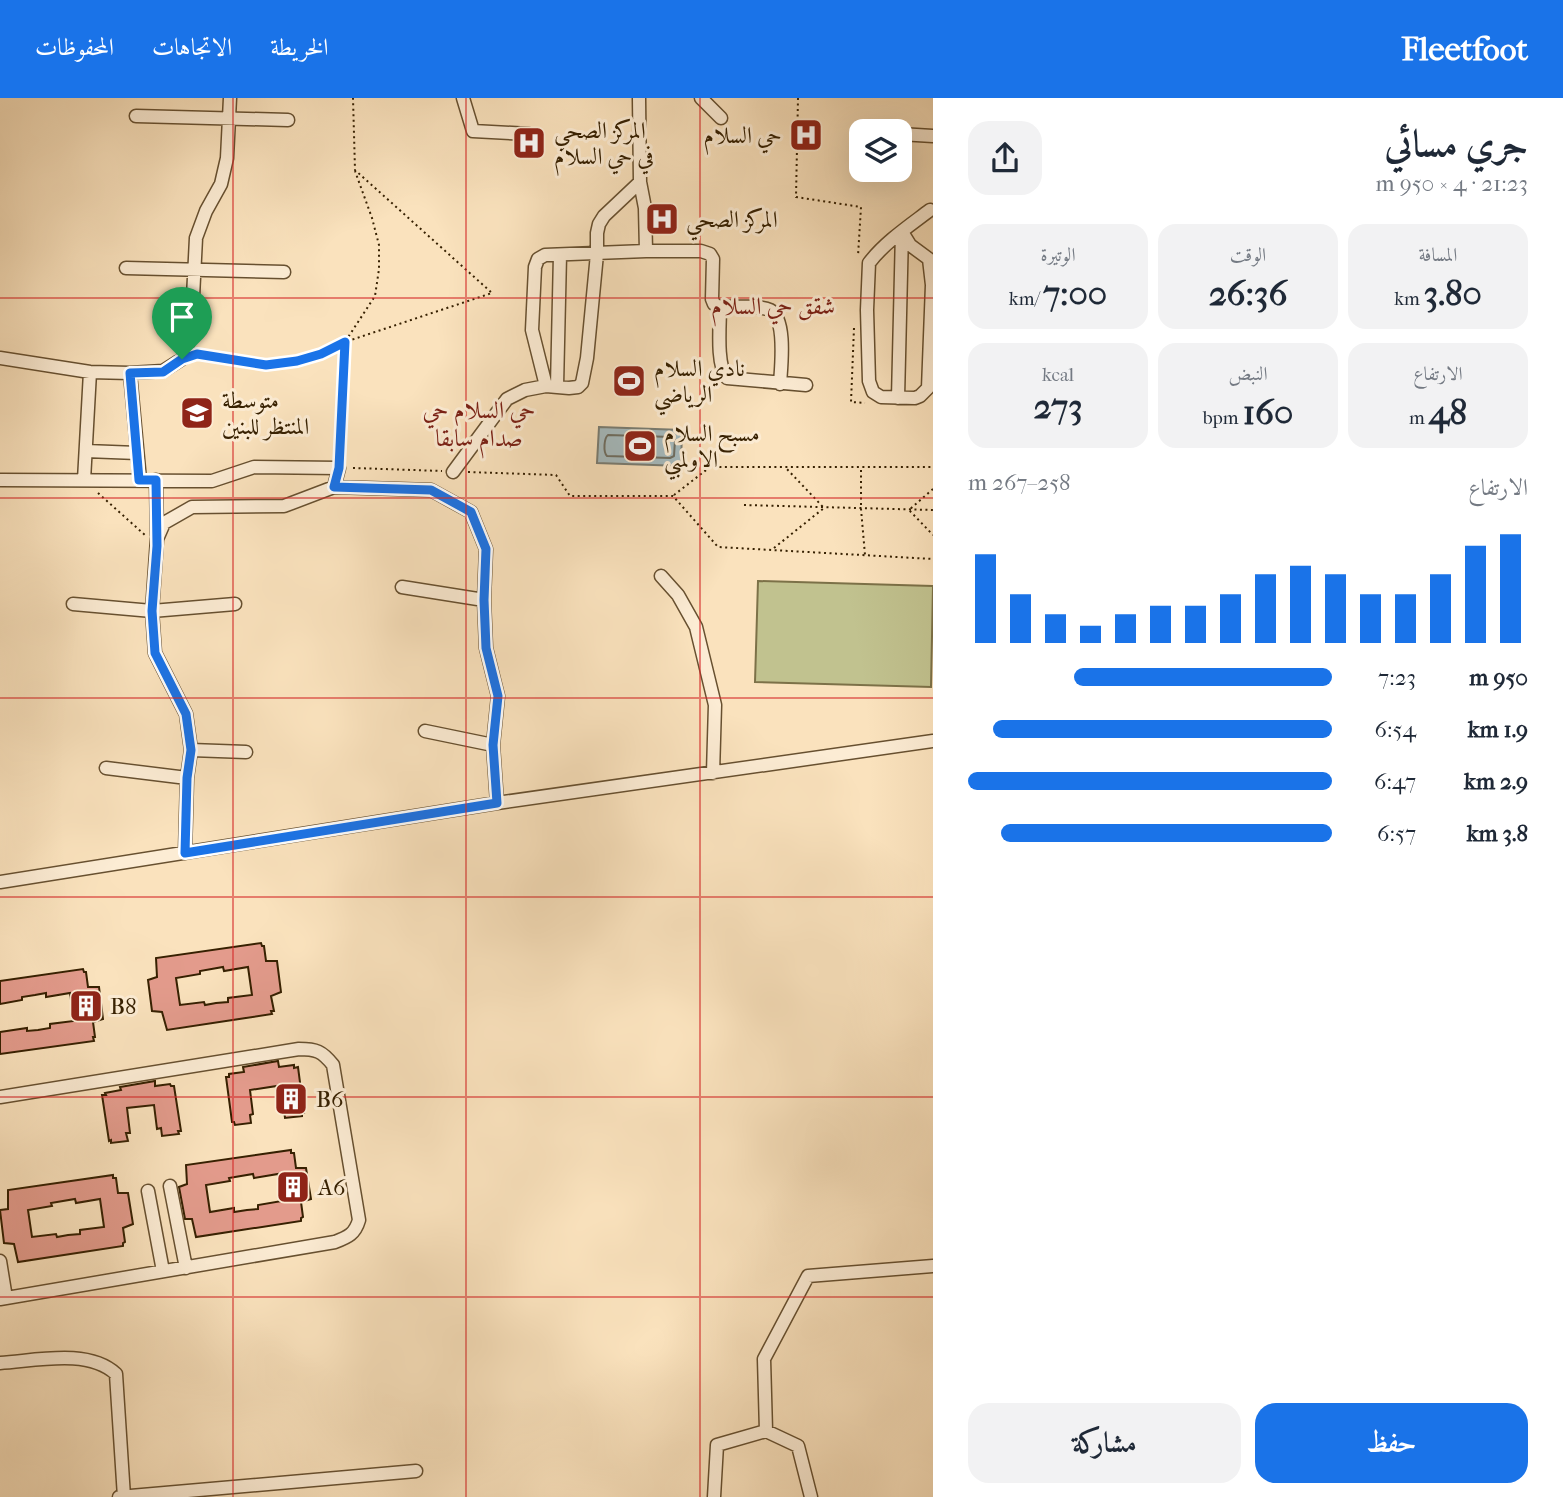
<!DOCTYPE html>
<html lang="ar">
<meta charset="utf-8">
<style>
body{margin:0;font-family:"IM FELL French Canon",Amiri,serif;background:#f2f2f3;color:#1f2937;direction:rtl;height:100vh;display:flex;flex-direction:column;font-size:26px;white-space:nowrap}
*{box-sizing:border-box;margin:0}
p{font-size:23px;color:#747a83}
.icon{flex:none;width:38px;height:38px;fill:none;stroke:currentColor;stroke-width:2;stroke-linecap:round;stroke-linejoin:round}
.map{position:relative;flex:1;overflow:hidden;direction:ltr}
.side{display:flex;flex-direction:column;background:#fff;width:630px}
.side>*{flex:none}
.fabs{position:absolute;left:849px;top:21px;display:grid;gap:14px}
.fabs a{display:grid;place-items:center;width:63px;height:63px;border-radius:14px;background:#fff;box-shadow:0 7px 28px #0002;font-size:35px}
.pin{position:absolute;display:grid;place-items:center;width:60px;height:60px;color:#fff;margin:-72px -30px;border-radius:50% 50% 50% 0;rotate:-45deg;box-shadow:0 0 7px #0007}
.pin .icon{rotate:45deg}
.round{display:grid;place-items:center;flex:none;width:74px;height:74px;border-radius:21px;background:#f2f2f3}
.head{display:flex;align-items:center;justify-content:space-between;height:119px;padding:0 35px}
h1{font-size:38px;font-weight:700;line-height:52px}
.figures{display:grid;grid-template-columns:repeat(3,1fr);gap:10px;height:119px;padding:7px 35px}
.figures div{display:grid;align-content:center;border-radius:18px;background:#f2f2f3;text-align:center}
.figures b{font-size:35px;font-weight:700}
.figures small{font-size:19px;font-weight:400}
.figures p{font-size:19px}
.chart{height:196px;padding:14px 35px}
.chart p{display:flex;justify-content:space-between}
.chart svg{width:100%;height:126px;margin-top:7px;stroke:#1a73e8;stroke-width:6}
.action{display:flex;gap:14px;margin-top:auto;padding:14px 35px}
.action a{flex:1;height:80px;border-radius:21px;background:#1a73e8;color:#fff;font-size:28px;font-weight:700;line-height:80px;text-align:center}
.action a+a{background:#f2f2f3;color:#1f2937}
ul{padding:0 35px;list-style:none;font-size:23px}
li{display:grid;grid-template-columns:112px 84px 1fr;align-items:center;height:52px}
li i{height:18px;border-radius:9px;background:#1a73e8}
header{display:flex;align-items:center;gap:42px;box-sizing:border-box;height:98px;padding:0 35px;background:#1a73e8;color:#fff}
header strong{font-size:33px}
nav{display:flex;gap:38px;margin-inline-start:auto;font-size:24px}
main{display:flex;flex:1;min-height:0}
.map>svg:first-child{display:block}
.pitch{fill:#c1c28f;stroke:#7c7148;stroke-width:2}
.water{fill:#a5babe;stroke:#797c72;stroke-width:2}
.lines{fill:none;stroke-linecap:round;stroke-linejoin:round}
.shore{stroke:#6e6d60;stroke-width:2}
.building{fill:#e39b8c;stroke:#362001;stroke-width:2;fill-rule:evenodd}
.minor-casing{stroke:#675030;stroke-width:15}
.path{stroke:#362001;stroke-width:2;stroke-dasharray:2 3.5;stroke-linecap:butt}
.minor{stroke:#fcecd4;stroke-width:12}
.route-casing{stroke:#fff;stroke-width:14}
.route{stroke:#1a73e8;stroke-width:9}
.grid{fill:none;stroke:#d62828;stroke-width:2;stroke-opacity:0.55}
.labels{text-anchor:middle;stroke-width:6;stroke-linejoin:round;paint-order:stroke}
.poi-label{font-size:23px;fill:#362001;stroke:#fcecd4;text-anchor:start}
.neighbourhood-label{font-size:24px;fill:#7a1f14;stroke:#fcecd4}
</style>
<header>
<strong>Fleetfoot</strong>
<nav><a>الخريطة</a><a>الاتجاهات</a><a>المحفوظات</a></nav>
</header>
<main>
<section class="side">
<div class="head"><div><h1>جري مسائي</h1><p>21:23 · 4 × 950 m</p></div><a class="round"><svg class="icon" aria-label="share" viewBox="0 0 24 24"><path d="M12 15V3M7 8l5-5 5 5M5 13v7h14v-7"/></svg></a></div>
<div class="figures">
<div><p>المسافة</p><b>3.80<small> km</small></b></div>
<div><p>الوقت</p><b>26:36</b></div>
<div><p>الوتيرة</p><b>7:00<small> /km</small></b></div>
</div>
<div class="figures">
<div><p>الارتفاع</p><b>48<small> m</small></b></div>
<div><p>النبض</p><b>160<small> bpm</small></b></div>
<div><p>kcal</p><b>273</b></div>
</div>
<div class="chart"><p><span>الارتفاع</span>258–267 m</p>
<svg viewBox="0 0 160 44" preserveAspectRatio="none"><path d="M5 44V13M15 44V27M25 44V34M35 44V38M45 44V34M55 44V31M65 44V31M75 44V27M85 44V20M95 44V17M105 44V20M115 44V27M125 44V27M135 44V20M145 44V10M155 44V6"/></svg>
</div>
<ul>
<li><b>950 m</b>7:23<i style="width:71%"></i></li>
<li><b>1.9 km</b>6:54<i style="width:93%"></i></li>
<li><b>2.9 km</b>6:47<i style="width:100%"></i></li>
<li><b>3.8 km</b>6:57<i style="width:91%"></i></li>
</ul>
<div class="action"><a>حفظ</a><a>مشاركة</a></div>
</section>
<div class="map">
<svg width="933" height="1399" viewBox="0 0 933 1399">
<rect width="100%" height="100%" fill="#fae2bd"/>
<filter id="stains"><feTurbulence type="fractalNoise" baseFrequency=".00286" numOctaves="4"/><feColorMatrix values="0 0 0 0 .2 0 0 0 0 .09 0 0 0 0 .02 0 0 0 .5 -.17"/></filter>
<radialGradient id="worn" r=".72"><stop offset=".6" stop-color="#630" stop-opacity="0"/><stop offset="1" stop-color="#630" stop-opacity=".3"/></radialGradient>
<path class="pitch" d="M758 483 933 488 931 589 755 584Z"/>
<path class="water" d="M599 329 682 332 681 368 597 365Z"/>
<g class="lines">
<path class="shore" d="M608 337 672 339 675 342 674 358 670 360 607 358C603 354 604 340 608 337Z"/>
</g>
<path class="building" d="M261 845 262 848H264L266 863H277L281 894 271 898 274 913H271L272 916 167 932 162 914 152 913 148 882 157 879 156 860ZM223 869 224 873 248 869 252 897 228 900V904L216 905 205 907 204 904 180 907 176 880 200 876V873Z
M83 871 84 874H86L88 889H99L103 921 93 924 95 939H93L94 943 0 956V934L27 930V933L38 932 50 930V926L74 923 70 895 46 899V895L35 897 22 899V902L0 906V883Z
M278 963 279 969 294 967V970L298 969 304 1015H302V1018L285 1020 284 1012H281L277 988 250 992 253 1016 250 1017 251 1025 235 1027 234 1024H232L226 979H229V976L244 974 243 969Z
M155 983V988L170 986 171 988H174L181 1033H178L179 1036 162 1038 161 1030 157 1031 154 1007 127 1010 130 1035H126L128 1043 111 1045V1042L109 1043 102 997H106L105 995 121 992 120 989Z
M291 1052V1055H294L296 1070H306L311 1101 301 1104 303 1119 301 1120V1123L196 1139 192 1121H185L179 1089 187 1086 186 1067ZM253 1076 254 1080 278 1076 282 1103 258 1107V1111L247 1112 234 1114V1110L210 1114 206 1087 230 1083 229 1080Z
M113 1077V1080H116L118 1095H128L133 1126 123 1130 125 1144 123 1145V1148L18 1164 14 1146 4 1145 0 1112 8 1111V1092ZM75 1101 76 1105 100 1101 104 1129 80 1132V1136L68 1137 57 1139 56 1136 32 1139 28 1112 52 1108 51 1105Z"/>
<g class="lines">
<defs>
<path id="minor" d="M463 0 473 33 529 36
M701 0 721 20
M136 18 288 22
M900 36 933 38
M640 84 645 110 646 153
M902 134 910 147 929 161 932 187 928 290 920 298 915 300 881 299 873 294 869 283 867 212 869 165C885 144 909 128 930 112
M126 170 284 174
M720 209C720 227 716 267 727 280L806 287
M0 260 90 274 130 275 163 273 182 261 191 238 196 140 206 113 221 86 227 60 230 0
M130 275 140 382
M546 288 532 232 535 169 538 161 545 157 646 153H701L710 156 713 161 712 201 714 206 720 209C732 209 760 207 770 212 787 221 781 269 780 286
M557 288 560 157
M898 300 902 134
M86 353 137 355
M453 374 507 301 525 292 546 288 569 290 578 289 582 285 587 260 597 156V135L599 126 604 118 640 84 639 0
M0 382 212 383 254 369 339 370 334 389
M84 382 90 274
M156 382 157 437
M661 478 678 497 696 529 715 607 713 675
M402 489 484 502
M73 506 152 513 235 506
M425 633 493 647
M191 652 246 654
M106 670 187 680
M185 755 187 680 191 652 186 616 155 555 152 513 157 441 164 425 192 409 284 408 334 389 431 392 471 414 486 451 484 502 486 550 498 598 493 647 497 705
M0 784 497 705 933 643
M0 999 299 951C316 951 322 953 333 967L359 1122C355 1136 348 1139 335 1144L0 1201
M170 1088 186 1170
M148 1093 163 1173
M0 1163 6 1200
M0 1265C35 1263 88 1250 116 1276L124 1399
M766 1333 798 1348 811 1399
M119 1399 416 1373
M714 1399 717 1347 766 1333 764 1261 808 1178 933 1168"/>
</defs>
<use href="#minor" class="minor-casing"/>
<path class="path" d="M798 0 796 99 861 109 858 158
M854 230 851 304 865 305
M197 256 266 267 297 263 321 256 345 244 375 198 379 171V147L372 120 355 73
M340 357 345 244 492 195 355 72 353 0
M353 370 442 373
M861 372V411L865 457
M468 374 556 377 570 398H673L718 449 933 461
M933 391 909 412 933 437
M98 395 146 438
M674 397 710 369H784
M744 407 933 412
M774 450 824 410 785 369H933"/>
<use href="#minor" class="minor"/>
</g>
<g class="lines">
<defs>
<path id="route" d="M345 244 339 370 334 389 431 392 471 414 486 451 484 502 486 550 498 598 493 647 497 705 185 755 187 680 191 652 186 616 155 555 152 513 157 448 156 382H139L130 275 163 274 182 261 197 256 266 267 297 263 321 256Z"/>
</defs>
<use href="#route" class="route-casing"/>
<use href="#route" class="route"/>
</g>
<path class="grid" d="M233 0V1399M466 0V1399M700 0V1399M0 200H933M0 400H933M0 600H933M0 799H933M0 999H933M0 1199H933"/>
<defs>
<symbol id="hospital-square" viewBox="-11 -11 22 22"><rect x="-9" y="-9" width="18" height="18" rx="4" fill="#8f2418" stroke="#fcecd4"/><path d="M-5-5h3v3.5h4V-5h3V5h-3V1.5h-4V5h-3Z" fill="#fff"/></symbol>
<symbol id="stadium-square" viewBox="-11 -11 22 22"><rect x="-9" y="-9" width="18" height="18" rx="4" fill="#8f2418" stroke="#fcecd4"/><path d="M0-5a6.5 5 0 1 0 0 10a6.5 5 0 1 0 0-10ZM-3.5-1.8h7v3.6h-7Z" fill="#fff"/></symbol>
<symbol id="school-square" viewBox="-11 -11 22 22"><rect x="-9" y="-9" width="18" height="18" rx="4" fill="#8f2418" stroke="#fcecd4"/><path d="M0-5L7-2L0 1L-7-2ZM-4 1L0 2.5L4 1V4Q0 6-4 4Z" fill="#fff"/></symbol>
<symbol id="building-square" viewBox="-11 -11 22 22"><rect x="-9" y="-9" width="18" height="18" rx="4" fill="#8f2418" stroke="#fcecd4"/><path d="M-4-6H4V6H1V3H-1V6H-4ZM-2.5-4.3h1.7v1.8h-1.7ZM.8-4.3h1.7v1.8H.8ZM-2.5-1h1.7V.8h-1.7ZM.8-1h1.7V.8H.8Z" fill="#fff"/></symbol>
</defs>
<g fill-rule="evenodd">
<use href="#hospital-square" x="787" y="18" width="38" height="38"/>
<use href="#hospital-square" x="510" y="26" width="38" height="38"/>
<use href="#hospital-square" x="643" y="102" width="38" height="38"/>
<use href="#stadium-square" x="610" y="264" width="38" height="38"/>
<use href="#school-square" x="178" y="296" width="38" height="38"/>
<use href="#stadium-square" x="621" y="329" width="38" height="38"/>
<use href="#building-square" x="67" y="889" width="38" height="38"/>
<use href="#building-square" x="272" y="982" width="38" height="38"/>
<use href="#building-square" x="274" y="1070" width="38" height="38"/>
</g>
<g class="labels">
<g class="poi-label">
<text x="554" y="40">المركز الصحي<tspan x="554" dy="26">في حي السلام</tspan></text>
<text x="782" y="45" text-anchor="end">حي السلام</text>
<text x="686" y="129">المركز الصحي</text>
<text x="654" y="278">نادي السلام<tspan x="654" dy="26">الرياضي</tspan></text>
<text x="222" y="310">متوسطة<tspan x="222" dy="26">المنتظر للبنين</tspan></text>
<text x="664" y="343">مسبح السلام<tspan x="664" dy="26">الاولمبي</tspan></text>
<text x="110" y="916">B8</text>
<text x="316" y="1009">B6</text>
<text x="318" y="1097">A6</text>
</g>
<g class="neighbourhood-label">
<text x="773" y="216">شقق حي السلام</text>
<text x="479" y="320">حي السلام حي<tspan x="479" dy="28">صدام سابقا</tspan></text>
</g>
</g>
<rect width="100%" height="100%" filter="url(#stains)"/>
<rect width="100%" height="100%" fill="url(#worn)"/>
</svg>
<div class="fabs">
<a><svg class="icon" aria-label="layers" viewBox="0 0 24 24"><path d="M12 4l9 5-9 5-9-5zM3 14l9 5 9-5"/></svg></a>
</div>
<div class="pin" style="left:182px;top:261px;background:#1e9e55"><svg class="icon" aria-label="arrive" viewBox="0 0 24 24"><path d="M6 21V4h12l-3 4 3 4H6"/></svg></div>
</div>
</main>
